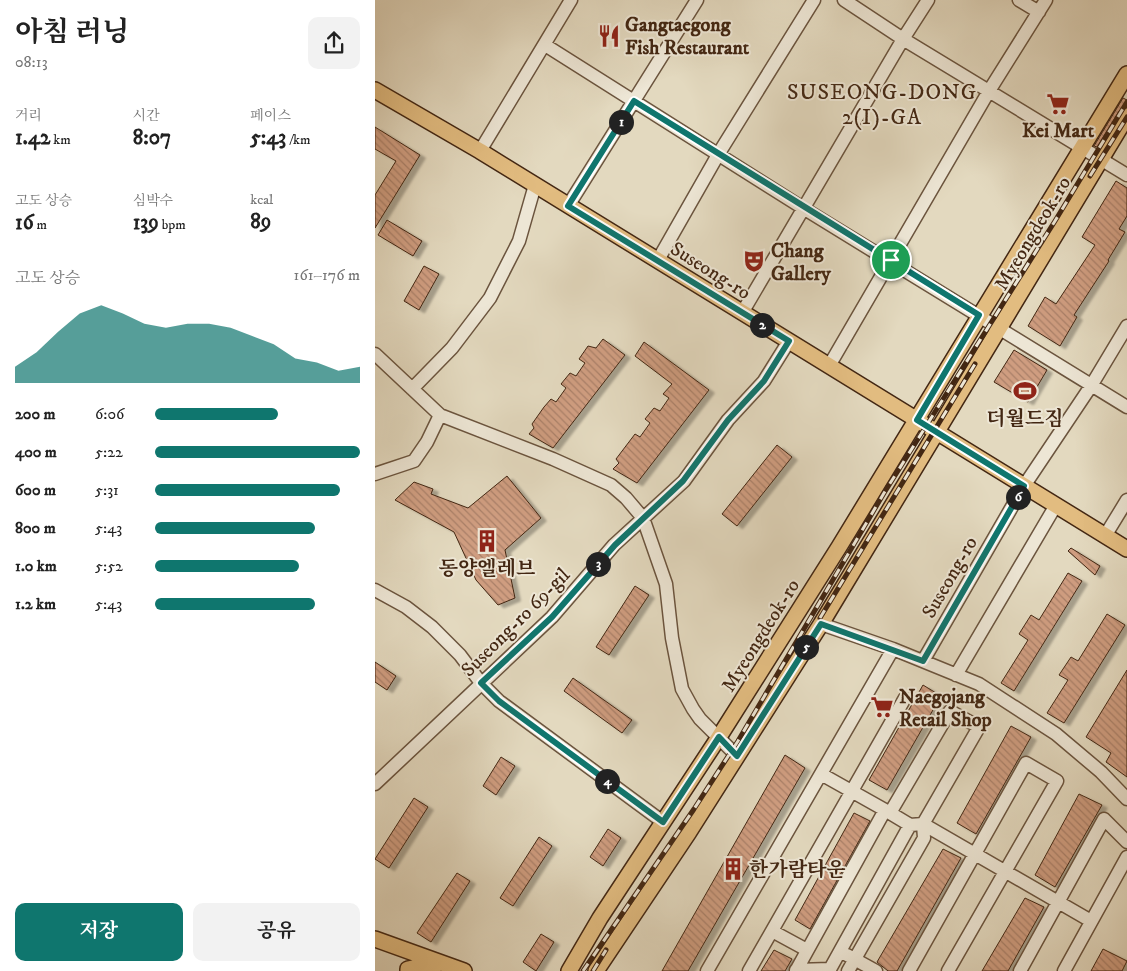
<!DOCTYPE html>
<html lang="ko">
<meta charset="utf-8">
<style>
body{margin:0;font-family:"IM FELL DW Pica","Noto Serif KR",serif;background:#f2f2f2;color:#222;height:100vh;display:flex;flex-direction:column;font-size:19px;white-space:nowrap}
*{box-sizing:border-box;margin:0}
p{font-size:16px;color:#767676}
.icon{flex:none;width:28px;height:28px;fill:none;stroke:currentColor;stroke-width:2;stroke-linecap:round;stroke-linejoin:round}
.map{position:relative;flex:1;overflow:hidden}
.side{display:flex;flex-direction:column;background:#fff;width:375px}
.side>*{flex:none}
.pin{position:absolute;display:grid;place-items:center;width:42px;height:42px;color:#fff;margin:-21px;border:2px solid #fff;border-radius:50%;box-shadow:0 1px 5px #0007}
.km{position:absolute;width:25px;height:25px;margin:-12px;border-radius:50%;background:#222;color:#fff;font-size:14px;line-height:25px;text-align:center}
.round{display:grid;place-items:center;flex:none;width:52px;height:52px;border-radius:10px;background:#f2f2f2}
.headline{display:flex;align-items:center;justify-content:space-between;height:85px;padding:0 15px}
h1{font-size:28px;font-weight:700;line-height:38px}
.figures{display:grid;grid-template-columns:repeat(3,1fr);gap:8px;height:85px;padding:5px 15px}
.figures div{display:grid;align-content:center}
.figures b{font-size:21px;font-weight:700}
.figures small{font-size:14px;font-weight:400}
.figures p{font-size:14px}
.chart{height:140px;padding:10px 15px}
.chart p{display:flex;justify-content:space-between}
.chart svg{width:100%;height:90px;margin-top:5px;fill:#0f766e;opacity:.7}
.cta{display:flex;gap:10px;margin-top:auto;padding:10px 15px}
.cta a{flex:1;height:58px;border-radius:10px;background:#0f766e;color:#fff;font-size:20px;font-weight:700;line-height:58px;text-align:center}
.cta a+a{background:#f2f2f2;color:#222}
ul{padding:0 15px;list-style:none;font-size:16px}
li{display:grid;grid-template-columns:80px 60px 1fr;align-items:center;height:38px}
li i{height:12px;border-radius:6px;background:#0f766e}
main{display:flex;flex:1;min-height:0}
.map>svg:first-child{display:block}
.building{fill:url(#building-back-hatch);stroke:#432713;filter:url(#shadow)}
.lines{fill:none;stroke-linecap:round;stroke-linejoin:round}
.minor-casing{stroke:#6b543e;stroke-width:15}
.major-casing{stroke:#432713;stroke-width:18}
.minor{stroke:#ede6d5;stroke-width:12}
.major{stroke:#e2bc80;stroke-width:15}
.rail-casing{stroke:#432713;stroke-width:5}
.rail{stroke:#ede6d5;stroke-width:3;stroke-dasharray:9;stroke-linecap:butt}
.route-casing{stroke:#fff;stroke-width:10}
.route{stroke:#0f766e;stroke-width:6}
.labels{text-anchor:middle;stroke-width:4;stroke-linejoin:round;paint-order:stroke}
.poi-label{font-size:20px;font-weight:bold;fill:#432713;stroke:#ede6d5;text-anchor:start}
.street-label{font-size:20px;fill:#432713;stroke:#ede6d5}
.quarter-label{font-size:22px;letter-spacing:1px;fill:#432713;stroke:#ede6d5}
</style>
<main>
<section class="side">
<div class="headline"><div><h1>아침 러닝</h1><p>08:13</p></div><a class="round"><svg class="icon" aria-label="share" viewBox="0 0 24 24"><path d="M12 15V3M7 8l5-5 5 5M5 13v7h14v-7"/></svg></a></div>
<div class="figures">
<div><p>거리</p><b>1.42<small> km</small></b></div>
<div><p>시간</p><b>8:07</b></div>
<div><p>페이스</p><b>5:43<small> /km</small></b></div>
</div>
<div class="figures">
<div><p>고도 상승</p><b>16<small> m</small></b></div>
<div><p>심박수</p><b>139<small> bpm</small></b></div>
<div><p>kcal</p><b>89</b></div>
</div>
<div class="chart"><p><span>고도 상승</span>161–176 m</p>
<svg viewBox="0 0 160 44" preserveAspectRatio="none"><path d="M0 44V36L10 29L20 19L30 10L40 6L50 10L60 15L70 17L80 15L90 15L100 17L110 21L120 25L130 32L140 34L150 38L160 36V44z"/></svg>
</div>
<ul>
<li><b>200 m</b>6:06<i style="width:60%"></i></li>
<li><b>400 m</b>5:22<i style="width:100%"></i></li>
<li><b>600 m</b>5:31<i style="width:90%"></i></li>
<li><b>800 m</b>5:43<i style="width:78%"></i></li>
<li><b>1.0 km</b>5:52<i style="width:70%"></i></li>
<li><b>1.2 km</b>5:43<i style="width:78%"></i></li>
</ul>
<div class="cta"><a>저장</a><a>공유</a></div>
</section>
<div class="map">
<svg width="752" height="971" viewBox="0 0 752 971">
<defs>
<pattern id="building-back-hatch" width="6" height="6" patternUnits="userSpaceOnUse" patternTransform="scale(1.25)"><rect width="6" height="6" fill="#cf9d80"/><path d="M-1 5l2 2M0 0l6 6M5-1l2 2" fill="none" stroke="#aa8068"/></pattern>
<filter id="shadow"><feDropShadow dx="5.5" dy="3" stdDeviation="1" flood-color="#0004"/></filter>
</defs>
<rect width="100%" height="100%" fill="#e3d9bf"/>
<filter id="stains"><feTurbulence type="fractalNoise" baseFrequency=".004" numOctaves="4"/><feColorMatrix values="0 0 0 0 .2 0 0 0 0 .09 0 0 0 0 .02 0 0 0 .5 -.17"/></filter>
<radialGradient id="worn" r=".72"><stop offset=".6" stop-color="#630" stop-opacity="0"/><stop offset="1" stop-color="#630" stop-opacity=".3"/></radialGradient>
<path class="building" d="M748 98 752 100V107L744 111 722 147 719 146Z
M0 127 45 155 0 228V195L21 161 0 149Z
M741 181 752 188V216L744 229 750 232 733 260 734 261 699 315 702 317 685 346 653 326 670 297 681 304 720 245 707 237Z
M12 220 47 241 38 256 3 235Z
M49 266 64 274 44 310 29 301Z
M228 339 250 355 178 448 154 434 159 428 157 424 169 407 176 399 181 402 191 388 186 384 195 373 201 376 210 363 204 359 213 346 221 348Z
M269 342 334 390 262 483 238 469 244 463 241 459 260 434 265 437 275 423 270 419 279 408 285 411 294 398 288 394 297 384 260 356Z
M639 350 672 370 653 402 619 382Z
M402 445 417 457 362 526 347 514Z
M132 476 166 518 130 550 140 598 123 605 101 580 79 532 20 500 39 482 58 489 56 494 93 508Z
M696 548 725 566 720 575 693 551Z
M693 573 707 581 639 691 626 683 653 640 644 634 656 615 664 620Z
M260 586 274 595 234 655 221 647Z
M732 614 750 625 689 723 672 713 693 680 684 675 696 657 703 661Z
M0 662 21 676 12 690 0 682Z
M752 670V777L731 762 736 753 711 737Z
M198 678 257 720 247 733 189 691Z
M548 685 566 696 512 790 494 780Z
M636 726 656 737 601 834 582 823Z
M410 755 430 768 313 971H287Z
M126 757 140 766 121 795 108 786Z
M704 794 727 805 680 887 660 875Z
M39 798 53 807 14 868 0 859Z
M479 813 495 821 435 929 420 920Z
M233 829 246 838 228 866 215 857Z
M164 837 177 846 138 906 125 898Z
M568 849 586 858 522 971H513L502 962Z
M82 873 95 881 56 942 42 933Z
M650 898 669 907 633 971H607Z
M166 934 179 942 161 971 148 962Z
M728 949 752 961 747 971H716Z
M399 950 417 959 410 971H386Z"/>
<g class="lines">
<defs>
<path id="minor" d="M469 0 528 39 752 175
M644 0 664 12
M170 45 428 208 752 407
M105 151 196 0
M193 206 322 0
M283 260 344 153 439 0
M367 313 528 39 553 0
M0 354 65 415 178 459 236 485 251 498 268 518 291 584 297 638 307 689 318 709 325 719 362 756
M454 366 614 91 671 0
M37 389 77 348 115 298 144 241 160 185
M0 474 39 461 52 442 65 415
M730 536 752 500
M0 590 31 607 57 627 85 655 106 683 124 701 288 822
M446 624 518 649 604 684 681 734 726 772 752 799
M548 661 649 486 716 386 752 326
M581 675 681 505
M446 774 510 810 535 825 548 824 604 727 575 711 515 813
M0 784 177 617 239 545 309 481 353 420 389 381 414 341
M548 824 716 921
M397 931 432 950
M472 955 501 971
M421 970 455 969
M332 971 518 649
M374 971 530 698
M421 971 510 810
M454 971 535 825
M473 971 549 838 548 824
M534 971 651 763 682 781 573 971
M645 971 729 819 752 842
M689 971 752 857"/>
<path id="major" d="M0 90 105 151 752 549
M0 939 89 971
M33 971V969L42 967 58 971
M194 971 225 918 344 737 464 547 752 74
M221 971 314 832 446 624 752 116"/>
</defs>
<use href="#minor" class="minor-casing"/>
<use href="#major" class="major-casing"/>
<use href="#minor" class="minor"/>
<use href="#major" class="major"/>
<defs>
<path id="rail" d="M715 176 752 117
M445 618 600 364
M208 971 319 809 363 741 509 493 680 221 752 102
M218 971 231 950"/>
</defs>
<use href="#rail" class="rail-casing"/>
<use href="#rail" class="rail"/>
</g>
<g class="lines">
<defs>
<path id="route" d="M259 101 604 315 542 420 649 486 548 661 446 624 362 756 344 737 288 822 124 701 106 683 177 617 240 545 308 481 353 420 389 381 414 341 193 206Z"/>
</defs>
<use href="#route" class="route-casing"/>
<use href="#route" class="route"/>
</g>
<defs>
<symbol id="restaurant-bare" viewBox="-9 -9 18 18"><path d="M-5-6h1v4h1v-4h1v4h1v-4h1v5L-1.5 .5V6h-2V.5L-5-1ZM5-6V6H3V1.5H1.5Q1.5-4 5-6Z" fill="#8f2418" stroke="#ede6d5" stroke-width="2.5" paint-order="stroke"/></symbol>
<symbol id="supermarket-bare" viewBox="-9 -9 18 18"><path d="M-6-5.5h2.5l.6 2H6L4.5 2H-2.5L-4.4-4H-6ZM-1.5 3.2a1.3 1.3 0 1 0 .1 0ZM3 3.2a1.3 1.3 0 1 0 .1 0Z" fill="#8f2418" stroke="#ede6d5" stroke-width="2.5" paint-order="stroke"/></symbol>
<symbol id="theatre-bare" viewBox="-9 -9 18 18"><path d="M-5-5.5Q0-4 5-5.5V0Q5 5 0 6Q-5 5-5 0ZM-3.3-2.5H-1v1.5H-3.3ZM1-2.5H3.3v1.5H1ZM-2.8 1Q0 5.5 2.8 1Z" fill="#8f2418" stroke="#ede6d5" stroke-width="2.5" paint-order="stroke"/></symbol>
<symbol id="stadium-bare" viewBox="-9 -9 18 18"><path d="M0-5a6.5 5 0 1 0 0 10a6.5 5 0 1 0 0-10ZM-3.5-1.8h7v3.6h-7Z" fill="#8f2418" stroke="#ede6d5" stroke-width="2.5" paint-order="stroke"/></symbol>
<symbol id="building-bare" viewBox="-9 -9 18 18"><path d="M-4-6H4V6H1V3H-1V6H-4ZM-2.5-4.3h1.7v1.8h-1.7ZM.8-4.3h1.7v1.8H.8ZM-2.5-1h1.7V.8h-1.7ZM.8-1h1.7V.8H.8Z" fill="#8f2418" stroke="#ede6d5" stroke-width="2.5" paint-order="stroke"/></symbol>
</defs>
<g fill-rule="evenodd">
<use href="#restaurant-bare" x="218" y="20" width="32" height="32"/>
<use href="#supermarket-bare" x="667" y="88" width="32" height="32"/>
<use href="#theatre-bare" x="363" y="245" width="32" height="32"/>
<use href="#stadium-bare" x="634" y="375" width="32" height="32"/>
<use href="#building-bare" x="96" y="525" width="32" height="32"/>
<use href="#supermarket-bare" x="491" y="691" width="32" height="32"/>
<use href="#building-bare" x="342" y="853" width="32" height="32"/>
</g>
<g class="labels">
<g class="poi-label">
<text x="250" y="31">Gangtaegong<tspan x="250" dy="23">Fish Restaurant</tspan></text>
<text x="683" y="137" text-anchor="middle">Kei Mart</text>
<text x="396" y="257">Chang<tspan x="396" dy="23">Gallery</tspan></text>
<text x="650" y="425" text-anchor="middle">더월드짐</text>
<text x="112" y="575" text-anchor="middle">동양엘레브</text>
<text x="524" y="703">Naegojang<tspan x="524" dy="23">Retail Shop</tspan></text>
<text x="374" y="876">한가람타운</text>
</g>
<g class="street-label">
<text transform="translate(657 233) rotate(-59)" y="7">Myeongdeok-ro</text>
<text transform="translate(336 270) rotate(32)" y="7">Suseong-ro</text>
<text transform="translate(574 577) rotate(-60)" y="7">Suseong-ro</text>
<text transform="translate(140 622) rotate(-45)" y="7">Suseong-ro 69-gil</text>
<text transform="translate(385 635) rotate(-58)" y="7">Myeongdeok-ro</text>
</g>
<g class="quarter-label">
<text x="507" y="99">SUSEONG-DONG<tspan x="507" dy="25">2(I)-GA</tspan></text>
</g>
</g>
<rect width="100%" height="100%" filter="url(#stains)"/>
<rect width="100%" height="100%" fill="url(#worn)"/>
</svg>
<div class="pin" style="left:516px;top:260px;background:#1e9e55"><svg class="icon" aria-label="arrive" viewBox="0 0 24 24"><path d="M6 21V4h12l-3 4 3 4H6"/></svg></div>
<b class="km" style="left:246px;top:122px">1</b>
<b class="km" style="left:387px;top:325px">2</b>
<b class="km" style="left:223px;top:564px">3</b>
<b class="km" style="left:232px;top:781px">4</b>
<b class="km" style="left:431px;top:647px">5</b>
<b class="km" style="left:643px;top:497px">6</b>
</div>
</main>
